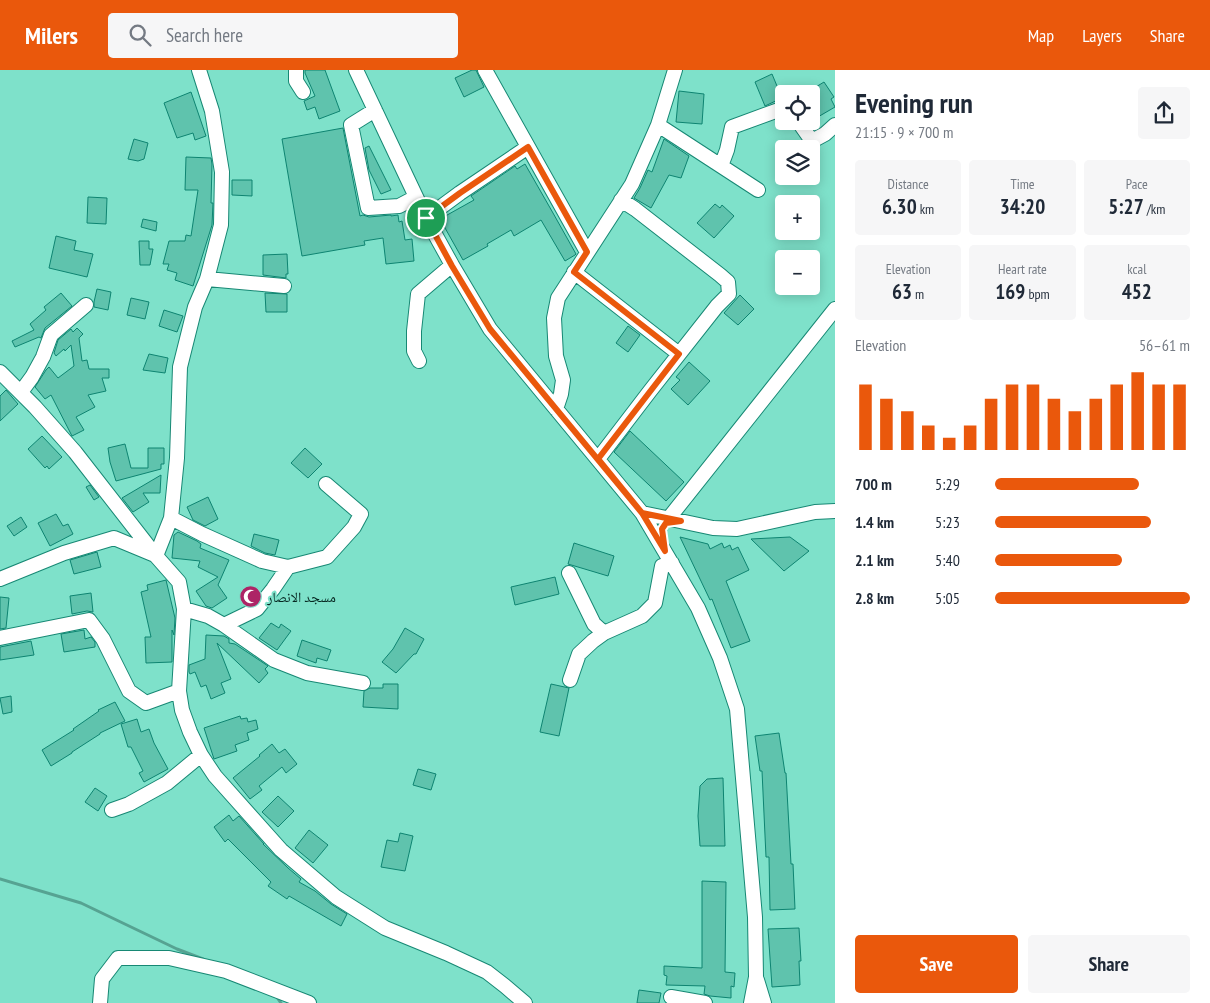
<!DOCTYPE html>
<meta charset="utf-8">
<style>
body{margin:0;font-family:"PT Sans Narrow","Noto Naskh Arabic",sans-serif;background:#f6f6f7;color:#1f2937;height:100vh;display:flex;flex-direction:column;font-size:19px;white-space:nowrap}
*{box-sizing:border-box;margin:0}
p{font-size:16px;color:#747a83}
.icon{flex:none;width:28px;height:28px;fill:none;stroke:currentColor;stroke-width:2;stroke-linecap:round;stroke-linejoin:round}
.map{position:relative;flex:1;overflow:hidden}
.drawer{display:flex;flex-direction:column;background:#fff;width:375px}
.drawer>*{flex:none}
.fabs{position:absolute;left:775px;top:15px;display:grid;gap:10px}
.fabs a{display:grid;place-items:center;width:45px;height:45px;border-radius:5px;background:#fff;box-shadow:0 2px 12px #0003;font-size:25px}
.pin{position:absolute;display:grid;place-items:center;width:42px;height:42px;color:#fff;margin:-21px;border:2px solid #fff;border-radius:50%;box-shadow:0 1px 5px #0007}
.round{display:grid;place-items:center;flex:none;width:52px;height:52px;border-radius:5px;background:#f6f6f7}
.overview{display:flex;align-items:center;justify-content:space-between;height:85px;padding:0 20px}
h1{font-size:28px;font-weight:700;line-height:38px}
.figures{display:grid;grid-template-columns:repeat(3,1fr);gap:8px;height:85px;padding:5px 20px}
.figures div{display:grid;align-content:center;border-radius:5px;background:#f6f6f7;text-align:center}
.figures b{font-size:21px;font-weight:700}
.figures small{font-size:14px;font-weight:400}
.figures p{font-size:14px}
.chart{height:140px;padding:10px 20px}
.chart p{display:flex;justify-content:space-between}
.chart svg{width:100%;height:90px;margin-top:5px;stroke:#ea580c;stroke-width:6}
.button{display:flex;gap:10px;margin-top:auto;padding:10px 20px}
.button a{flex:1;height:58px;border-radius:5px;background:#ea580c;color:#fff;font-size:20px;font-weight:700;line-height:58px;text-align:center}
.button a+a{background:#f6f6f7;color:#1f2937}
ul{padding:0 20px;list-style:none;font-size:16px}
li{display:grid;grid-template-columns:80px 60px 1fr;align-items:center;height:38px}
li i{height:12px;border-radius:6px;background:#ea580c}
header{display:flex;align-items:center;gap:30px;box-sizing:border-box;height:70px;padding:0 25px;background:#ea580c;color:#fff}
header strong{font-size:24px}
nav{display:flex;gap:28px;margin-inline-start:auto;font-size:18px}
.search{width:350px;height:45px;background:#f6f6f7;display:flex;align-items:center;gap:12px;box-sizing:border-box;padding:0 18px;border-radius:5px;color:#747a83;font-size:19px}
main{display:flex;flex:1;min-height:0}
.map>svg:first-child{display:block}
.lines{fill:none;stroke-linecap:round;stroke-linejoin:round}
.stream{stroke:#56a392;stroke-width:3}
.building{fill:#5fc3ad;stroke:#0e8471}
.minor-casing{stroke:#178874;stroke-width:16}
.minor{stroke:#fff;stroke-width:14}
.route-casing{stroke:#fff;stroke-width:10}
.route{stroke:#ea580c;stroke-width:6}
.labels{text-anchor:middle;stroke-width:4;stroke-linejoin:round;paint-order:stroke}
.poi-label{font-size:14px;fill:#062721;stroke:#7ee1ca;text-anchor:start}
</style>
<header>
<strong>Milers</strong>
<div class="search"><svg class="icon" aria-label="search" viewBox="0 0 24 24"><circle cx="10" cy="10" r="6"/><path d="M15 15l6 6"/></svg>Search here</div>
<nav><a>Map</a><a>Layers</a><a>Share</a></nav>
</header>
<main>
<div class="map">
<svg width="835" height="933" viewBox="0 0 835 933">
<rect width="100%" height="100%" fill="#7ee1ca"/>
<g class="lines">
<path class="stream" d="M0 809 81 833 177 879 203 889
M276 926 281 933"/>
</g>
<path class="building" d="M305 0H325L340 41 319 49 315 37 307 40 304 31 315 26 305 3Z
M472 0H476L484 17 464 27 455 8Z
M772 4 782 28 765 36 755 12Z
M824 12 834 27 831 29 835 37 811 51V20Z
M679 21 704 24 702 54 676 52Z
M191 22 206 66 195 70 193 63 177 68 164 33Z
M343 58 360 146 363 145 369 147 391 145V146L398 145 399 152 402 151 405 170 412 169 414 191 386 194 383 168 364 171 365 175 302 186 282 69Z
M134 69 148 73 144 89 138 91 128 89Z
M664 69 689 86 681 108 669 105 651 138 634 128 640 118 648 100 652 102Z
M369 76 391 120 381 124 369 100 365 78Z
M186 87 211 88 212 94 211 133H213L212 155 193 216 175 210 177 203 167 200 169 194H163L169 171H185L186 165 191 166 198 120H185Z
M525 94 553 143 576 184 575 185 565 191 541 150 514 166 511 160 487 174 488 176 463 190 440 149 474 130 471 126 515 96 517 99Z
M232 110H252V126L232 125Z
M88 127 107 128 106 154 87 153Z
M715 134 720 138 722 135 734 146 714 168 697 153Z
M143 149 157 152 156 161 141 157Z
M56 166 76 171 74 180 93 184 87 207 49 198Z
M139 171H149V179H153L150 195H140Z
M287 184 288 204H286V208L263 205V185Z
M97 219 111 222 108 240 94 237V232Z
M61 223 72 236 45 258 41 268 39 267 15 277 12 271 34 260 30 254 46 240 44 237Z
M265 223 287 224V242H266Z
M740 225 754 239 738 255 724 243Z
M131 228 149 232 145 249 127 245Z
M164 240 183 246 177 262 159 256Z
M628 256 640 265 628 282 616 273Z
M77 258 83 264 79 268 82 291 87 290 89 299H109V308H102L106 321 88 325 95 337 76 347 84 360 72 366 51 325 45 329 35 317 46 300 49 297 58 308 74 296 71 275 65 281 64 279 56 286 54 283 58 270 71 259 73 262Z
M149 284 168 288 165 303 143 300Z
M689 292 710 311 688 335 671 319 680 310 676 307Z
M6 320 18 334 0 351V326Z
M630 361 684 412 666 431 614 382Z
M42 366 62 387 49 399 47 396 45 398 28 379Z
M125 374 131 398H148V378H164V394H161V399L116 411 110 392 108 378Z
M305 378 322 394 308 408 291 393Z
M161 405 160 423H143L149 432 133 442 122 428Z
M90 415 99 427 94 430 86 417Z
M208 427 218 449 205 456 193 450 187 437Z
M56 444 63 456 68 454 73 464 50 476 38 453Z
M21 447 27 457 14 466 7 456Z
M178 462 197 471 201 474 200 478 229 490 218 515 227 528 212 538 206 536 196 521 218 507 198 497 200 491 172 488 174 465Z
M254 464 279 470 275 485 265 483 251 476Z
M680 467 708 474 710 479 722 473 724 478 730 475 732 480 738 477 749 500 726 511 750 571 731 578 712 529 710 530Z
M790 467 809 481 784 501 751 469Z
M574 473 614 486 608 506 568 494Z
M97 482 101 497 74 504 70 490Z
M555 507 559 524 515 535 511 517Z
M166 510 175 548 174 565 172 560V592L146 593 145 567H151L141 522 148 520 147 515Z
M91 523 93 542 87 541 72 544 70 526Z
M0 527 9 528 6 558 0 559Z
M271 553 279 558 281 554 291 561 277 580 259 568Z
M405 558 424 569 416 584H414L396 603 382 592 393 579Z
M84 560 85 569 91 567 95 572V577L64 582 61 564Z
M206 565 224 566 229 569V573L235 574 268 596 265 599 268 603 259 613 217 573 231 609 221 613 225 623 211 629 206 615 201 617 195 602 190 604 189 602V595L205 589Z
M302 570 331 580 327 591 317 588 316 593 297 586Z
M31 571 34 585 0 590V577Z
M383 614H398V639L363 637 364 621 370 618H383Z
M551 614 569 618 559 666 540 662Z
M11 626 12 642 3 644 0 628Z
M115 632 125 651 100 663V664L72 682V683L51 696 42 680 74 660 73 659 99 641 98 640Z
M240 646 241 649 247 648 248 652 256 650 258 659 247 663 249 670 235 675 237 681 214 689 204 658Z
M137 649 141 662 149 659 154 673 168 699 144 712 139 703 143 701 131 677H128L121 654Z
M779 663 785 703H786L791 794H793L795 839 770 840 769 787H766L762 701H760L755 666Z
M272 674 279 683 285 679 297 694 286 703 282 697 259 716 262 720 250 729 233 708 260 686 259 685Z
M418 699 436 704 431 720 413 715Z
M723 708 725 776H700L698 746 700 716 707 709Z
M95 718 107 726 98 741 85 732Z
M278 726 294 741 278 757 262 742Z
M229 745 233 751 239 746 264 774H263L288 798 301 809 299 812 315 821 331 834 347 844 341 856 289 826 287 829 268 816 271 812 228 769 225 772 214 757Z
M309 760 328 775 313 793 295 778Z
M400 763 413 766 405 801 381 797 387 770 398 772Z
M702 811 726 812 725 902 735 903 734 917 731 916V928L710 926 704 924 705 916 666 915 667 906 664 905V896L702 898Z
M799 858 801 891H799L800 915 772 917 768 859Z
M639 920 661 923 659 933H637Z"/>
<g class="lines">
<defs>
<path id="minor" d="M296 0V11L303 22
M356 0 426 148 452 195 490 259 642 443 698 538 720 588 737 639 755 847 756 907 751 933
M485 0 587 182
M375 40 351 55 368 138 399 136 416 127
M798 51 812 71 825 64 835 55
M658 55 758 120
M721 96 727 80 732 57 784 38
M426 148 460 123 528 77
M574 202 679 284
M207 209 284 216
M419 291 414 281V261L418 224 452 195
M0 302 35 337 75 382 156 486 179 512 184 539 179 621 182 640 190 662 201 685 215 706 281 780 336 827 385 858 446 883 487 902 505 916 525 933
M21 322 32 307 43 287 51 265 86 235
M556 339 561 324 563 310 556 286 554 248 558 228 632 114 658 55 675 0
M598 389 650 321 717 236 729 224 728 212 720 205 635 139 621 130
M642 443 713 458 737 459 815 442 835 441
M171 448 202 464 262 491 288 497
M669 448 835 239
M156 486 171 448 177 388 180 297 195 237 207 209 221 155 222 102 212 41 199 0
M569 503 594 554 604 563
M0 509 64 483 114 468 155 485
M184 539 208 546 224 555 274 590 307 603 363 613
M224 555 257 539 273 519 288 497 327 487 354 457 361 444 326 414
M0 568 89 550 103 569 129 621 146 633 179 621
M570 610 579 584 593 571 604 563 642 546 655 533 662 496 672 493
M112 740 129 734 167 713 201 685
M757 910 764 933
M671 927 705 933
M100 933 102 909 118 888H169L226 901 309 933"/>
</defs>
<use href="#minor" class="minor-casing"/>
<use href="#minor" class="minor"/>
</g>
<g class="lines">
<defs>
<path id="route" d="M426 148 452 196 490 259 642 443 665 481 662 459 666 453 681 451 642 443 598 389 679 284 574 202 587 182 528 77 460 123 426 148"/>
</defs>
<use href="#route" class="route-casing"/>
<use href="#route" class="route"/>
</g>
<defs>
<symbol id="mosque-disc" viewBox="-11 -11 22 22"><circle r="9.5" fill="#ad2466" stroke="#7ee1ca"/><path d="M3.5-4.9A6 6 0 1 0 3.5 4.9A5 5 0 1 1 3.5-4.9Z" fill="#fff"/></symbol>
</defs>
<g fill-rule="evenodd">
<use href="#mosque-disc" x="238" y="514" width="25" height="25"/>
</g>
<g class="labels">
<g class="poi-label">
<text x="267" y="532">مسجد الانصار</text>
</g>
</g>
</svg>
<div class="fabs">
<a><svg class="icon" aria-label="locate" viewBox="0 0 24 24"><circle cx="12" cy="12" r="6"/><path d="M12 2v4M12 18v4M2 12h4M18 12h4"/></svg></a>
<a><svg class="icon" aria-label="layers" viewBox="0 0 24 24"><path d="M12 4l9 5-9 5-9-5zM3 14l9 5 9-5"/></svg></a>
<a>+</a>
<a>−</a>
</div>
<div class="pin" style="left:426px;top:148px;background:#1e9e55"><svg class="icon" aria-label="arrive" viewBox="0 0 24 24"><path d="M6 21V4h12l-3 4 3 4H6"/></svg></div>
</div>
<section class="drawer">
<div class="overview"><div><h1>Evening run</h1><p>21:15 · 9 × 700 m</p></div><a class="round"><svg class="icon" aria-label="share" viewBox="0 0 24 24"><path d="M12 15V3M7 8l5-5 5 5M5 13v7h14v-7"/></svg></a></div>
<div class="figures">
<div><p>Distance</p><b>6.30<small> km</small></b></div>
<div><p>Time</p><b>34:20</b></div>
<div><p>Pace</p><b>5:27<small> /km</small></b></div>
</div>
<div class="figures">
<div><p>Elevation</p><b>63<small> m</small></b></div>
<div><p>Heart rate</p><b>169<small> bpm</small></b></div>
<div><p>kcal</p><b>452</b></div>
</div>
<div class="chart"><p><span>Elevation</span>56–61 m</p>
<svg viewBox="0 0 160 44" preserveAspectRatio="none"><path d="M5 44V12M15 44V19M25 44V25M35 44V32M45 44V38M55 44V32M65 44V19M75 44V12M85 44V12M95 44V19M105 44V25M115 44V19M125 44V12M135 44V6M145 44V12M155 44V12"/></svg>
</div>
<ul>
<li><b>700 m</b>5:29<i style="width:74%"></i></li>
<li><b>1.4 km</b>5:23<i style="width:80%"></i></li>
<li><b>2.1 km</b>5:40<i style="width:65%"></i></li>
<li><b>2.8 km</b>5:05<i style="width:100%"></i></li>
</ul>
<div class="button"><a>Save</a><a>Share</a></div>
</section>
</main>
